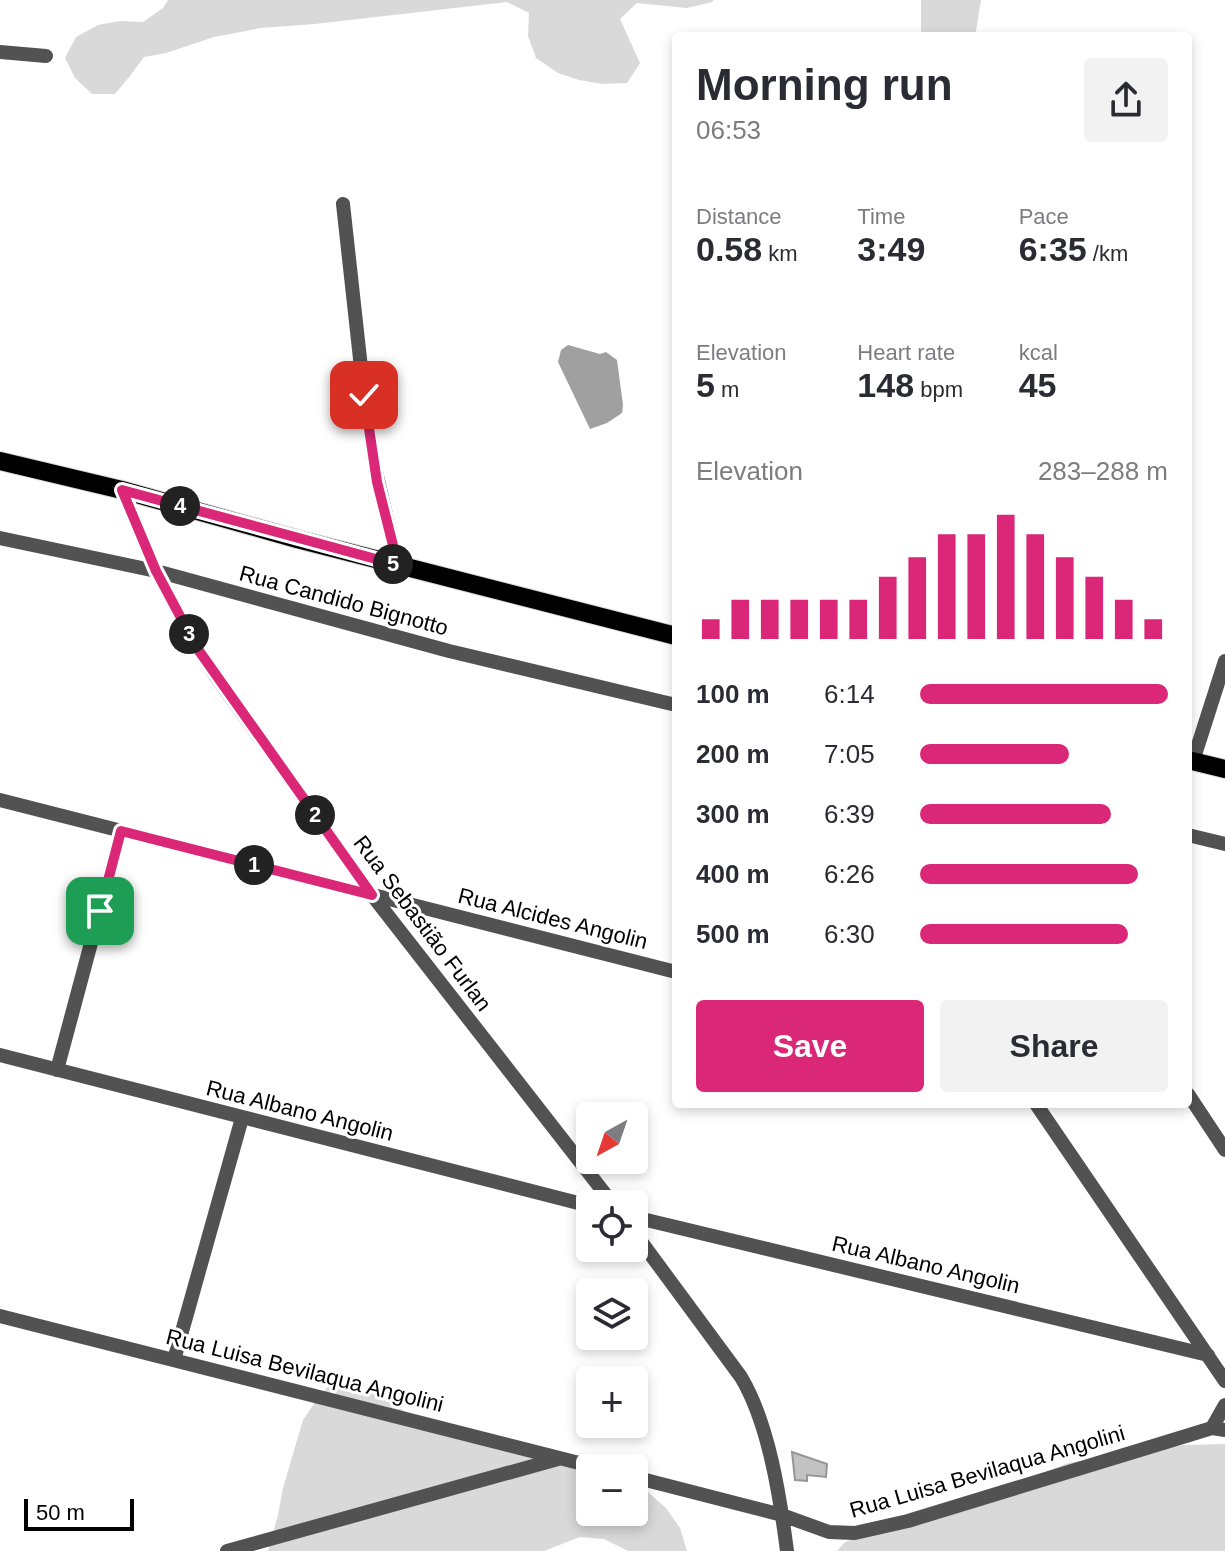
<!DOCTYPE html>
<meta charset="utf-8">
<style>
body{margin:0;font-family:Arial,sans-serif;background:#f2f2f3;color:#2b2b33;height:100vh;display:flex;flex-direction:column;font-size:30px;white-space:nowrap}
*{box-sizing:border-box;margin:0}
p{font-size:26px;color:#7c7c81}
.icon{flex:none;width:44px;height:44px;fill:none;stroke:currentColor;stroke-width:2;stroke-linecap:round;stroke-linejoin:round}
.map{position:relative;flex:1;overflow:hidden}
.drawer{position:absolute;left:672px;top:32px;width:520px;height:1076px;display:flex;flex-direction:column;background:#fff;border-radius:8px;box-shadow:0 4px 12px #0003}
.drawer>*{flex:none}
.needle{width:52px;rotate:220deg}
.fabs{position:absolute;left:576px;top:1102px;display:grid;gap:16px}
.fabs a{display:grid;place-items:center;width:72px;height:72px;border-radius:8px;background:#fff;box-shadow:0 4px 12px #0003;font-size:40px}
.scale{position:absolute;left:24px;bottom:20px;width:110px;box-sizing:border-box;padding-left:8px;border:4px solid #000;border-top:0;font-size:22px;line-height:28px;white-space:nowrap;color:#000;-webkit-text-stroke:6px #fff;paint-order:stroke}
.pin{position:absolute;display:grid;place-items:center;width:68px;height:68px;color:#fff;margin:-34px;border-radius:16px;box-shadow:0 4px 12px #0006}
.km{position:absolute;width:40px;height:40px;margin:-20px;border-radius:50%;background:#222;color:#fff;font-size:22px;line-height:40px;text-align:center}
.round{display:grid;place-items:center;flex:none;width:84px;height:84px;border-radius:8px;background:#f2f2f3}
.headline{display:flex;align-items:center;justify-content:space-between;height:136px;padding:0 24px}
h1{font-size:44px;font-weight:700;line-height:60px}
.metrics{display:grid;grid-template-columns:repeat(3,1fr);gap:12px;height:136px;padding:8px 24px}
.metrics div{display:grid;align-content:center}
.metrics b{font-size:34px;font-weight:700}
.metrics small{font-size:22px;font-weight:400}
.metrics p{font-size:22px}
.chart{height:224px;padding:16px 24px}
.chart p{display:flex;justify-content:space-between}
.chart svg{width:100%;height:144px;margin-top:8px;stroke:#db2777;stroke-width:6}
.button{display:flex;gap:16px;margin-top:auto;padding:16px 24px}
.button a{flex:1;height:92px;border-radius:8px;background:#db2777;color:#fff;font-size:32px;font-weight:700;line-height:92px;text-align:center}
.button a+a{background:#f2f2f3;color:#2b2b33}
ul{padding:0 24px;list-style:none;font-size:26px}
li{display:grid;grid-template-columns:128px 96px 1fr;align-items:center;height:60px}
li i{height:20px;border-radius:10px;background:#db2777}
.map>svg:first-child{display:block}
.green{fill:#d9d9d9}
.water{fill:#a0a0a0}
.building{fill:#c2c2c2;stroke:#969696;stroke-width:2}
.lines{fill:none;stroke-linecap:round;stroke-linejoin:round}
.major-casing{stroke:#dbdbdb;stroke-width:20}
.minor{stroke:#525252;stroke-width:14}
.major{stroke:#000;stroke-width:18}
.route-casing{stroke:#fff;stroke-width:16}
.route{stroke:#db2777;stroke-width:10}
.labels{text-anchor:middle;stroke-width:6;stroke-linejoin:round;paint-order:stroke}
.street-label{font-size:22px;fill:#000;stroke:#fff}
</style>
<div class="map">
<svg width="1225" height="1551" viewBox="0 0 1225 1551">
<rect width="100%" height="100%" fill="#fff"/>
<path class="green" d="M168 0H714L712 2 687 8 637 3 620 19 640 63 627 83 602 84 579 80 558 73 536 58 528 36 529 13 507 2 315 24 261 28 214 37 166 53 144 57 130 76 115 94H92L75 78 65 58 76 37 98 25 120 21 143 22 163 8Z
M921 0H981L976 31 973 36H921Z
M331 1383 375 1394 416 1418 563 1453 609 1462 618 1468H590V1512H634V1480L666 1508 680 1528 687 1551H628L604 1539 580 1537 544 1551H268L278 1515 283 1488 303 1420 316 1401Z
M1225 1444V1551H837L844 1543 864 1533 1044 1473 1068 1463 1184 1445Z"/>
<path class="water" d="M568 345 600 354 606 352 617 360 623 405 622 413 607 423 590 429 558 362 561 350Z"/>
<path class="building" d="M792 1452 827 1464 826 1477 807 1475V1481L795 1480Z"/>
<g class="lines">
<defs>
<path id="major" d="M0 461 122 490 297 539 676 636
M1188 760 1225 769"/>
</defs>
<use href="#major" class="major-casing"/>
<path class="minor" d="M0 52 46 56
M343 204 364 395 373 459 398 565
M122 490 156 571 197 648 217 678 372 895 613 1204
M0 538 156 571 449 651 676 705
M1193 761 1225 661
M0 800 676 972
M1188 835 1225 844
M0 1055 590 1206
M57 1070 121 831
M1188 1094 1225 1150
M1036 1104 1225 1381
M634 1217 1208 1355
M634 1232 741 1377C769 1424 780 1497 787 1551
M0 1316 599 1468
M174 1360 242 1118
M1212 1428 1225 1405
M634 1477 782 1515 829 1532 855 1533 908 1521 1212 1428 1225 1430
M227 1551 558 1459"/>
<use href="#major" class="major"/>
</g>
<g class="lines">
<defs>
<path id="route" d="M100 911 121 831 372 895 197 648 156 571 122 490 398 565 377 482 364 395"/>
</defs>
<use href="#route" class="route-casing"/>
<use href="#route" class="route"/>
</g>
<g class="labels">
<g class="street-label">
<text transform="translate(344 600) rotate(15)" y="8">Rua Candido Bignotto</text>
<text transform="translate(553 918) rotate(14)" y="8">Rua Alcides Angolin</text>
<text transform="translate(423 923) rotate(53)" y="8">Rua Sebastião Furlan</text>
<text transform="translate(300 1110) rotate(14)" y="8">Rua Albano Angolin</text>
<text transform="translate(926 1264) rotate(13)" y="8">Rua Albano Angolin</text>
<text transform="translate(305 1370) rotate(14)" y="8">Rua Luisa Bevilaqua Angolini</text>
<text transform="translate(987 1471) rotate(-16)" y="8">Rua Luisa Bevilaqua Angolini</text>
</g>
</g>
</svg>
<div class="fabs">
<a><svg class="needle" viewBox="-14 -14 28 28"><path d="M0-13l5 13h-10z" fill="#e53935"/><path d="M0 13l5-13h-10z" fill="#7c7c81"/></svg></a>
<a><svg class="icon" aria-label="locate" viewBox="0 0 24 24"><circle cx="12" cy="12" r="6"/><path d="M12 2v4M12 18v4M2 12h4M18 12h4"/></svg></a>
<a><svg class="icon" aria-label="layers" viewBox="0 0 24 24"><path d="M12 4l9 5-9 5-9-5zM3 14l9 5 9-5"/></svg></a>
<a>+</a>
<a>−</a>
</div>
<div class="scale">50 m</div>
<div class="pin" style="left:100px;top:911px;background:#1e9e55"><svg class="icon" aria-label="arrive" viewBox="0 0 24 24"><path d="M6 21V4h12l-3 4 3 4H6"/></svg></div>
<div class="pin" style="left:364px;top:395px;background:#d93025"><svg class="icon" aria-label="check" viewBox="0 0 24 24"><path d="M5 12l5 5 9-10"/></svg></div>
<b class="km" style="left:254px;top:865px">1</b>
<b class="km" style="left:315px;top:815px">2</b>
<b class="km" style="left:189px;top:634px">3</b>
<b class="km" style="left:180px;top:506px">4</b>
<b class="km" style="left:393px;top:564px">5</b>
<section class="drawer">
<div class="headline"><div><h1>Morning run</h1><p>06:53</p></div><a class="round"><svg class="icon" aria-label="share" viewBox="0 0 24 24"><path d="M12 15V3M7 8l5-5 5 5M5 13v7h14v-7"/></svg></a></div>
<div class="metrics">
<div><p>Distance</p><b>0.58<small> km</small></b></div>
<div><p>Time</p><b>3:49</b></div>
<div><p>Pace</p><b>6:35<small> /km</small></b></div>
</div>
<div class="metrics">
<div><p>Elevation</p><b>5<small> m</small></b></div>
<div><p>Heart rate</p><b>148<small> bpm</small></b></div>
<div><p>kcal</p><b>45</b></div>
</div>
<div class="chart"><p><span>Elevation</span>283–288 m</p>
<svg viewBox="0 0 160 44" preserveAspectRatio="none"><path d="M5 44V38M15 44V32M25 44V32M35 44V32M45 44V32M55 44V32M65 44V25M75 44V19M85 44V12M95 44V12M105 44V6M115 44V12M125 44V19M135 44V25M145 44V32M155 44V38"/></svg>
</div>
<ul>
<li><b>100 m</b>6:14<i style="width:100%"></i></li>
<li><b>200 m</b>7:05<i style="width:60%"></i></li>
<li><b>300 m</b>6:39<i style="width:77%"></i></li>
<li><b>400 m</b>6:26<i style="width:88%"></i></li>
<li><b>500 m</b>6:30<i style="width:84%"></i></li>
</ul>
<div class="button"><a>Save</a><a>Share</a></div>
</section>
</div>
